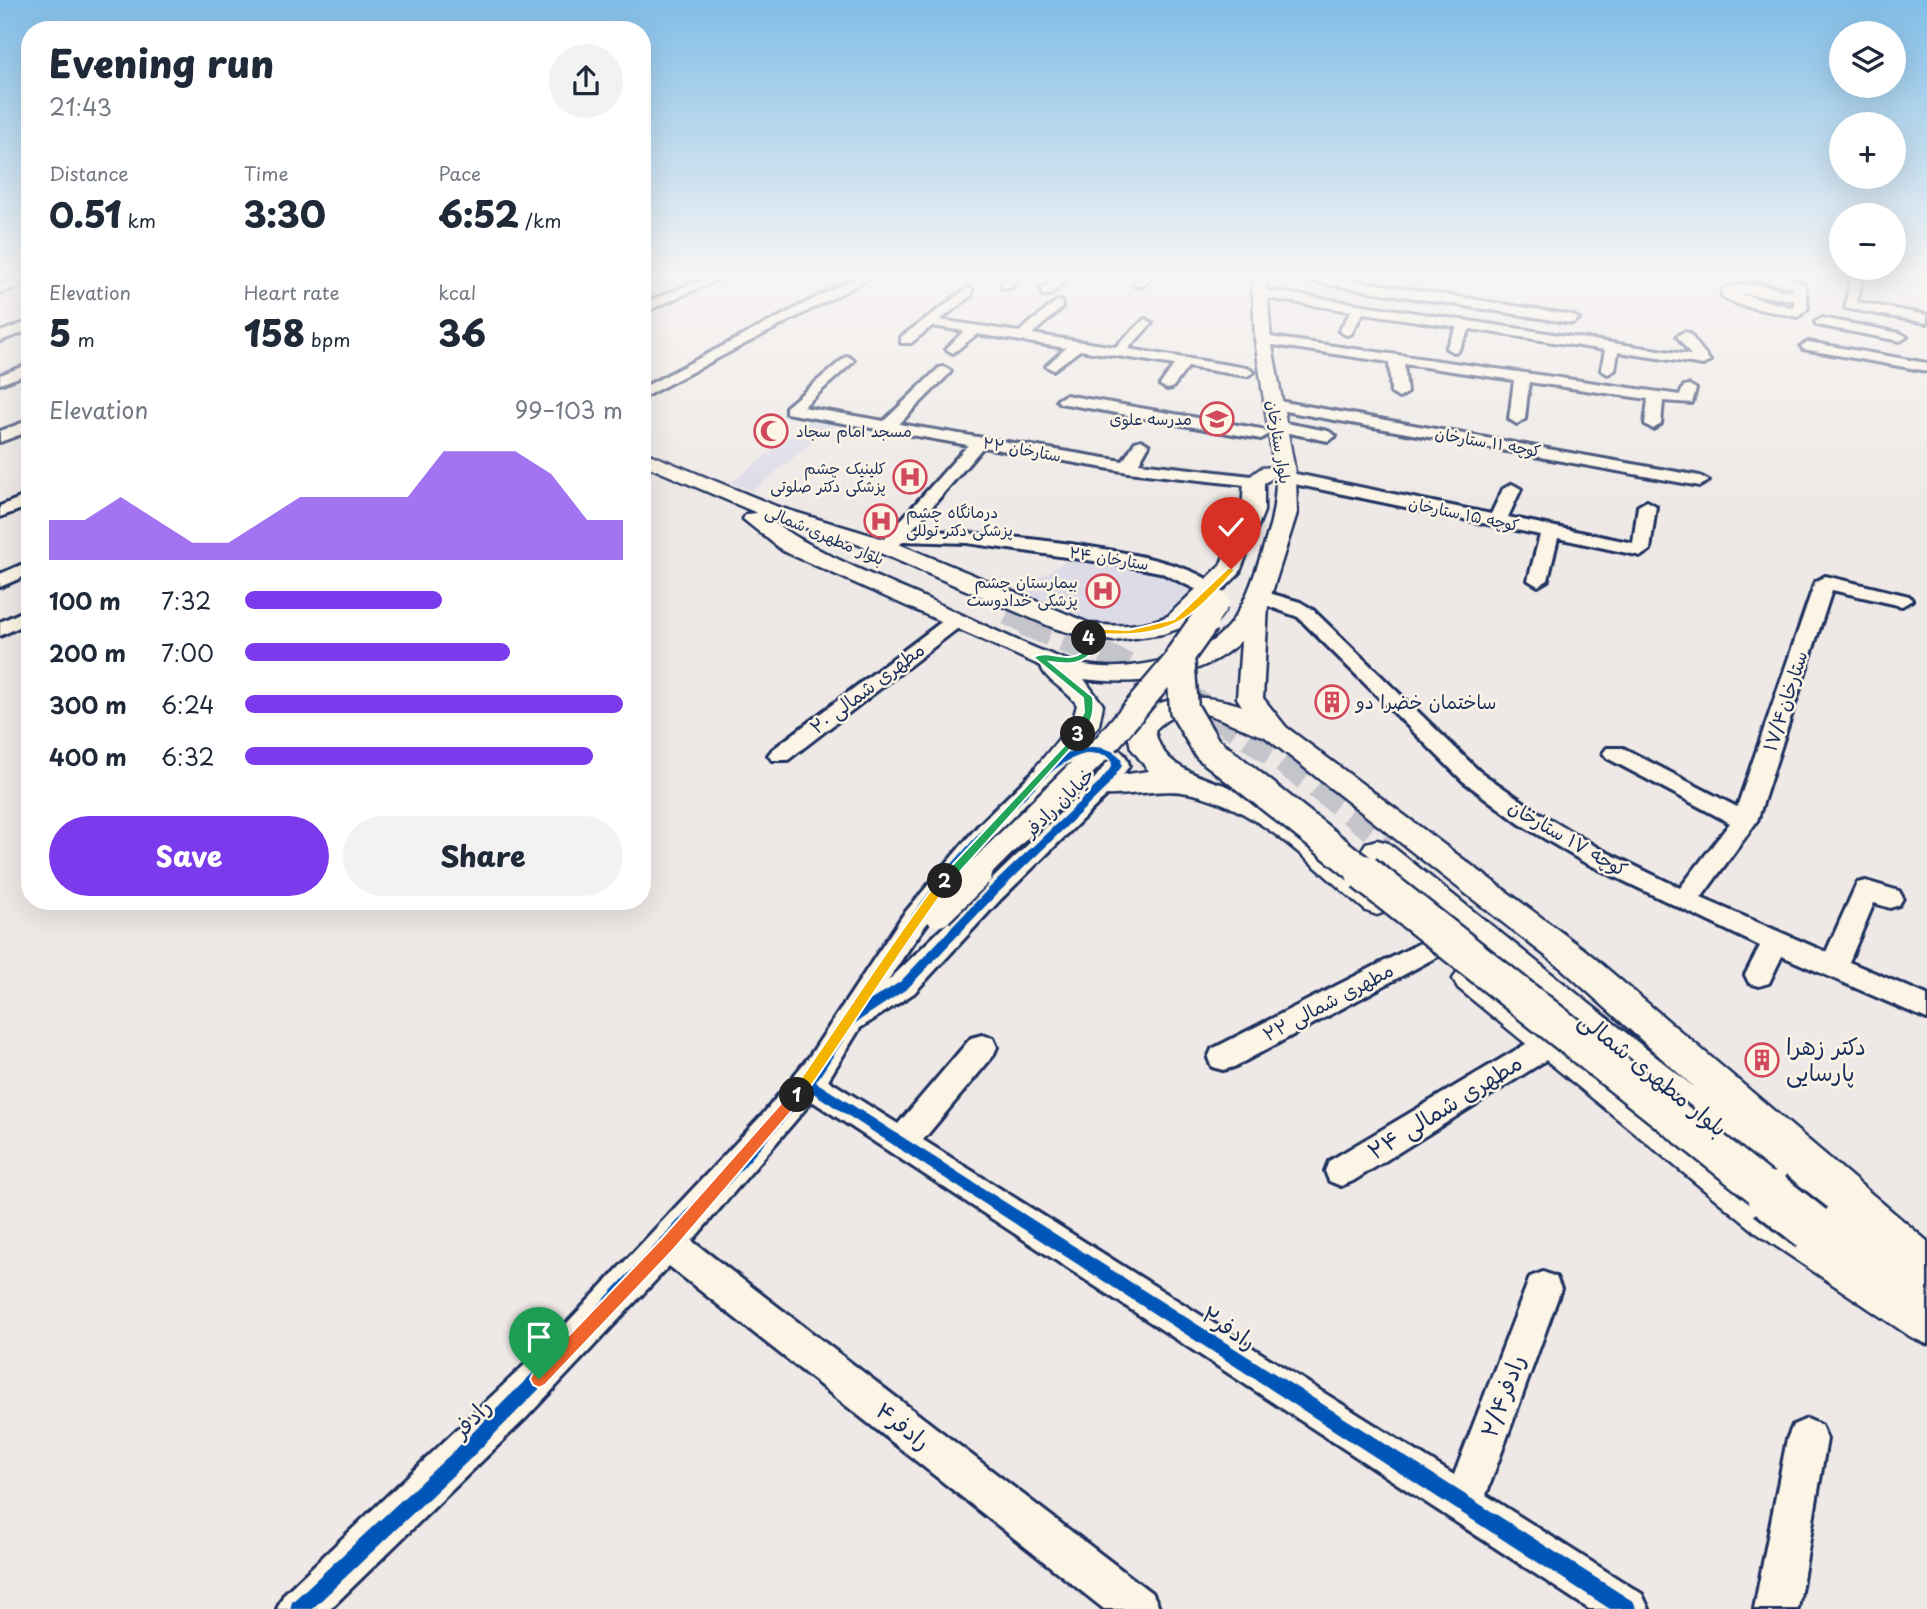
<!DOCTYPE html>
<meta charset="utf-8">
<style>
body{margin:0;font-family:"Playpen Sans","Playpen Sans Arabic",sans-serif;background:#f2f2f3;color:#1f2937;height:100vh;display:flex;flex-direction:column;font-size:26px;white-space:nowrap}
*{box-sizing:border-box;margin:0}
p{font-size:23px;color:#747a83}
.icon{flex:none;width:38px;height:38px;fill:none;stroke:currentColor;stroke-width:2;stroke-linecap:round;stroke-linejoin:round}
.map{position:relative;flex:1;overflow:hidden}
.side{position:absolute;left:21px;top:21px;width:630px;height:889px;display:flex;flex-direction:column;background:#fff;border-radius:28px;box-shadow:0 7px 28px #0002}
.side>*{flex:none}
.fabs{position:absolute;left:1829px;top:21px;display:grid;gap:14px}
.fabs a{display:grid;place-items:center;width:77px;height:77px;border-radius:50%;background:#fff;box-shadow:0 7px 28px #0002;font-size:35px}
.pin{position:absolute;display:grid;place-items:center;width:60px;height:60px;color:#fff;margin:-72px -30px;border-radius:50% 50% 50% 0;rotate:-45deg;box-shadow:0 0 7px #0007}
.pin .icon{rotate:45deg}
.km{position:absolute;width:35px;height:35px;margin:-18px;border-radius:50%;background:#222;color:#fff;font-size:19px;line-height:35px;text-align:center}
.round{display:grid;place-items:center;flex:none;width:74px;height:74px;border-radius:37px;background:#f2f2f3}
.head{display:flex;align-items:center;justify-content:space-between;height:119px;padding:0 28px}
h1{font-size:38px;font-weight:800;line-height:52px}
.stats{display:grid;grid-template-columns:repeat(3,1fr);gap:10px;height:119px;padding:7px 28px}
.stats div{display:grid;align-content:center}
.stats b{font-size:35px;font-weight:800}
.stats small{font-size:19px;font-weight:400}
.stats p{font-size:19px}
.chart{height:196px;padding:14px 28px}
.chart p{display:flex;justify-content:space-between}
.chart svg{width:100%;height:126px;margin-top:7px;fill:#7c3aed;opacity:.7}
.action{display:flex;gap:14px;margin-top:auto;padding:14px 28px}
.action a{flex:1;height:80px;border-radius:42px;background:#7c3aed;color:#fff;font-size:28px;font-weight:800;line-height:80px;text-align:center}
.action a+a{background:#f2f2f3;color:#1f2937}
ul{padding:0 28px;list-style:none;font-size:23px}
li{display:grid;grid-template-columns:112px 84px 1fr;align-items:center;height:52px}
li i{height:18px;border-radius:9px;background:#7c3aed}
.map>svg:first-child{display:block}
.built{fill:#dddbe7}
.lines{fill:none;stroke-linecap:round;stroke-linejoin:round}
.major-tunnel-far1{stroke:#c4c4cb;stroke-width:22;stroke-dasharray:22 10;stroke-linecap:butt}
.major-tunnel{stroke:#c4c4cb;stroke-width:28;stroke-dasharray:28 14;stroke-linecap:butt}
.minor-casing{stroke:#1b2f5e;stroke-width:6}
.major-casing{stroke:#1b2f5e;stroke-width:5}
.minor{fill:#fcf5e5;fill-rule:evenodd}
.major{fill:#fcf5e5;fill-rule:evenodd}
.minor-bridge-far1-casing{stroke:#1b2f5e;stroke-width:28;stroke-linecap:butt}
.minor-bridge-casing{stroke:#1b2f5e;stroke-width:35;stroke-linecap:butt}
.major-bridge-far3-casing{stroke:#1b2f5e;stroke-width:25;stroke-linecap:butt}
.major-bridge-far2-casing{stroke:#1b2f5e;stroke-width:33;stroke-linecap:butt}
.major-bridge-far1-casing{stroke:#1b2f5e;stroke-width:41;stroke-linecap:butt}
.major-bridge-casing{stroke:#1b2f5e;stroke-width:52;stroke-linecap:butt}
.minor-bridge-far1{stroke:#fcf5e5;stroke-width:23}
.minor-bridge{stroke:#fcf5e5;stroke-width:30}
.major-bridge-far3{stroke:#fcf5e5;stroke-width:22}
.major-bridge-far2{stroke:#fcf5e5;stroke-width:28}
.major-bridge-far1{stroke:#fcf5e5;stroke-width:36}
.major-bridge{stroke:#fcf5e5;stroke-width:46}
.cycleway-casing{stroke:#fcf5e5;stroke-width:5}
.cycleway{fill:#0057b8;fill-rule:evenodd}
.split-1{fill:#f0652b;stroke:#fff;stroke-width:2}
.split-2{fill:#f5b400;stroke:#fff;stroke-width:2}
.split-3{fill:#22a559;stroke:#fff;stroke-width:2}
.split-4{fill:#22a559;stroke:#fff;stroke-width:2}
.split-5{fill:#f5b400;stroke:#fff;stroke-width:2}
.labels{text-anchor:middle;stroke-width:5;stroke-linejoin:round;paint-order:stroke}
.far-poi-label{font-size:16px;fill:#1b2f5e;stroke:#fcf5e5;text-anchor:end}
.far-street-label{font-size:16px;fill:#1b2f5e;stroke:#fcf5e5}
.street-label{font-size:19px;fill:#1b2f5e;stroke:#fcf5e5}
.poi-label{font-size:19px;fill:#1b2f5e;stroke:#fcf5e5;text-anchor:start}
.near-poi-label{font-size:23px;fill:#1b2f5e;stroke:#fcf5e5;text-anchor:start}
.near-street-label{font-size:23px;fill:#1b2f5e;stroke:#fcf5e5}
</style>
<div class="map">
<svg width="1927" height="1609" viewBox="0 0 1927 1609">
<rect width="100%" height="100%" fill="#eee9e6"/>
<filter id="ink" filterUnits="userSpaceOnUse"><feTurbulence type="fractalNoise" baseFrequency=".0143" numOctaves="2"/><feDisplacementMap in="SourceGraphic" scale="14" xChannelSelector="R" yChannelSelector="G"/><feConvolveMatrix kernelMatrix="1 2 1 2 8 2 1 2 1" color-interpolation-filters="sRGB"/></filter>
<g filter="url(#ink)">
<path class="built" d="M813 418 836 423 752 491 731 483Z
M1072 557 1161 570 1190 588 1188 594 1166 614 1155 619 1130 626H1111L1088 622 1015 593Z"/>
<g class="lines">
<path class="major-tunnel-far1" d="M1007 614 1029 624"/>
<path class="major-tunnel" d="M1025 622C1092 650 1159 680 1221 718 1280 755 1334 798 1389 841"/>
<defs>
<path id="minor" d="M26 275H30V282L0 293V285Z
M712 275H729L642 313V304Z
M860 275H876L642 398V388Z
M1010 275H1024L1010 288H1002V282Z
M1057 275H1070L1050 295H1042V289Z
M1140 275H1153L1143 286H1135L1133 283Z
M1289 275H1319L1572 315 1579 319 1572 323 1295 279Z
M1735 275C1754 275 1791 271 1805 286L1808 308 1798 317 1740 305 1722 297V290C1738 278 1774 289 1793 292L1792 287ZM1736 293 1794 300V308Z
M1851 275H1863L1857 302 1927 315V323L1845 308Z
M968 288 972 289V295L940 320 1019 332 1057 301 1062 302V308L1032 334 1115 347 1145 319 1152 323 1128 349 1247 368 1254 372 1247 376 1188 367 1172 388 1167 389 1160 385 1174 365 1080 350 1053 370 1046 366 1066 348 977 334 953 353 946 349 964 331 932 326 911 343H901V337Z
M1258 289 1691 355 1677 336 1684 332 1689 333 1710 361 1703 365 1618 352 1615 370 1608 374 1601 370 1605 350 1470 329 1458 351 1453 352 1446 348 1457 327 1363 313 1351 334 1346 335 1339 331 1351 311 1253 296 1252 293Z
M1822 318 1900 333 1907 337 1900 341 1817 325 1815 322Z
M30 321V330L0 341V332Z
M1263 336 1680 395 1684 386 1689 385 1696 389 1692 403 1663 401 1661 424 1653 429 1645 424 1648 399 1529 382 1525 419 1517 424 1509 419 1514 380 1404 364 1407 393 1399 398 1391 393 1389 362 1258 343 1256 340Z
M1808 342 1927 363V371L1803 349 1801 346Z
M847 356 854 360 852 363 803 407 884 421 939 368 944 367 951 371 949 374 899 424 1123 461 1135 442 1141 440 1149 445 1139 463 1260 477 1263 481 1254 486 1128 472 983 447 912 530C968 532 1188 547 1220 590L1210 596 1160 572 1129 566 967 543 903 541 897 548H883L881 544 883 540 968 445 786 413V407Z
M30 364V373L0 384V375Z
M1065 395 1261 429 1269 434 1261 439 1060 403 1057 400Z
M1273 400 1700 476 1709 481 1700 486 1268 408 1265 405Z
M30 420V431L0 442V431Z
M1280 422 1328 431 1336 436 1328 441 1274 430 1272 427Z
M1286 472 1491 514 1503 489 1512 484 1521 489 1508 517 1633 543 1638 506 1647 501 1656 506 1650 550 1641 556 1558 538 1548 580 1538 586 1528 580 1540 535 1280 481 1278 477Z
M30 494V506L0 517V506Z
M30 561V574L0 587V574Z
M1825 576 1909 596 1912 600 1902 606 1832 590 1757 821 1701 898 1826 952 1857 883 1866 881 1899 891 1903 898 1899 905 1890 908 1874 903 1849 962 1927 995V1019L1782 956 1769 983 1759 986 1749 983 1745 975 1760 946 1582 861 1520 824 1463 781 1298 617 1252 600 1249 596 1259 590 1300 602 1312 609 1479 771 1538 812 1600 849 1680 888 1730 823 1607 758 1603 753 1607 748H1623L1737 807 1815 582Z
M30 608V622L0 636V622Z
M955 615 962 617 965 621 962 625 788 760H772L768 755 772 750 948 617Z
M1090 743C1107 743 1126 747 1129 766L1111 791 1001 899 914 993 860 1028 828 1080 898 1124 971 1038 982 1035 993 1038 997 1047 993 1056 923 1140 1454 1475 1530 1277 1543 1272 1556 1277 1561 1289 1486 1495 1642 1594 1649 1609H1589L812 1101 692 1241 1153 1594 1160 1609H1104L669 1266 527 1417 330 1609H277L284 1594 553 1338 764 1113 809 1057 903 915 977 827 1045 760 1062 750ZM1090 757 1105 761V765L1093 781 888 981C918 932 1037 767 1090 757Z
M1432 937 1442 940 1446 947 1442 954 1234 1067 1223 1070 1212 1067 1208 1058 1212 1049Z
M1548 1031 1559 1034 1563 1043 1559 1052 1353 1181 1341 1186 1329 1181 1325 1171 1329 1161Z
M1807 1419 1821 1425 1827 1439 1798 1609H1754L1787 1439 1793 1425Z"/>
<path id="major" d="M1252 275H1266L1271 340 1296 477 1297 513 1268 605 1263 698 1286 727 1585 950 1927 1241V1344L1911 1337 1758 1234 1458 988 1453 979 1458 970 1470 966 1482 970 1726 1160 1366 859 1361 851 1366 843 1377 840 1388 843 1695 1088 1561 968 1264 736C1226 726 1192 692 1155 730 1162 777 1225 781 1260 798 1308 821 1348 862 1388 895L1393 903 1388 911 1377 915 1366 911C1313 867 1258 806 1188 793 1156 787 1119 800 1092 793L1087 786 1092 779 1149 771 1131 748 1127 730C1152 691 1203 693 1242 706L1237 698 1241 641C1200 680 1138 686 1084 679L1103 705 1099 725 1059 774 1049 777 1039 774 1035 768 1072 723 1077 705C1068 690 1045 681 1041 666L783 551 743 519 746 514 757 513 642 464V451L778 507 894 542 1091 624C1117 627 1144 626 1168 616L1220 566 1242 511 1244 481 1261 468 1274 467 1255 340ZM1276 476C1276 515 1267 537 1255 573 1233 637 1209 653 1145 664 1122 668 1099 669 1076 663 1031 649 974 620 930 600 873 575 815 553 765 516L841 538 878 552 1054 628 1088 638 1114 641 1163 634 1186 626 1239 574 1264 511V483Z"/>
</defs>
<use href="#minor" class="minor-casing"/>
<use href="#major" class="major-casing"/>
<use href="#minor" class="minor"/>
<use href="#major" class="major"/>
<defs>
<path id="minor-bridge-far1" d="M975 874 1105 745 1180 656"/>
<path id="minor-bridge" d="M938 911 977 873"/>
<path id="major-bridge-far3" d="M1203 624 1218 602"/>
<path id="major-bridge-far2" d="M1204 622 1180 656 1184 709 1207 748 1366 874"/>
<path id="major-bridge-far1" d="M1364 873 1772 1196"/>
<path id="major-bridge" d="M1770 1195 1812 1228"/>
</defs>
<use href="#minor-bridge-far1" class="minor-bridge-far1-casing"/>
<use href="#minor-bridge" class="minor-bridge-casing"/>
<use href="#major-bridge-far3" class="major-bridge-far3-casing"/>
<use href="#major-bridge-far2" class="major-bridge-far2-casing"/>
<use href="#major-bridge-far1" class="major-bridge-far1-casing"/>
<use href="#major-bridge" class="major-bridge-casing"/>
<use href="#minor-bridge-far1" class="minor-bridge-far1"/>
<use href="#minor-bridge" class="minor-bridge"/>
<use href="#major-bridge-far3" class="major-bridge-far3"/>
<use href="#major-bridge-far2" class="major-bridge-far2"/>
<use href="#major-bridge-far1" class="major-bridge-far1"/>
<use href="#major-bridge" class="major-bridge"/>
<defs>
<path id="cycleway" d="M1090 747C1102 747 1113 749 1121 758L1122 766 1106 788 996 895 908 988 854 1024 816 1082 1634 1602 1636 1609H1610L810 1091 673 1248 571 1357 467 1462 312 1609H290L292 1602 455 1450 560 1346 662 1238 770 1119 815 1063 881 959 909 919 944 873 982 830 1049 763 1067 753ZM1090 753 1105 755 1111 759 1112 766 1098 784 988 889 900 982 866 1003C908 933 956 868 1013 810 1036 787 1057 759 1090 753Z"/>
</defs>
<use href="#cycleway" class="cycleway-casing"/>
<use href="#cycleway" class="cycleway"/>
</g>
</g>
<linearGradient id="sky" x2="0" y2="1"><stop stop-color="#80bde7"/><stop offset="0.55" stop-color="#f7f5f4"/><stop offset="1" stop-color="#f7f5f4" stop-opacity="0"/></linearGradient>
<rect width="1927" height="500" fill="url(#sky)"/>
<path class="split-1" d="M797 1089 804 1095 802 1099 674 1249 545 1385 539 1388 533 1385 530 1379 533 1373 662 1238 792 1091Z"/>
<path class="split-2" d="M945 877 951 881 949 884C897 954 852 1028 802 1099H792V1091C842 1020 888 947 940 878Z"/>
<path class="split-3" d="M1078 731 1082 732V736L949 884H940V878Z"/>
<path class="split-4" d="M1086 636 1094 638 1095 650C1082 665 1069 665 1050 662L1093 697C1095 712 1091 729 1078 737L1073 734 1084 712 1083 698 1033 657C1050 648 1068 666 1085 650Z"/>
<path class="split-5" d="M1228 568 1236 569C1186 626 1169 637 1094 634L1089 641 1084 638V631L1088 628 1129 630 1174 619Z"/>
<defs>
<symbol id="school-ring" viewBox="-11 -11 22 22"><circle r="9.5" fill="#fcf5e5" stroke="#d1495b" stroke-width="1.5"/><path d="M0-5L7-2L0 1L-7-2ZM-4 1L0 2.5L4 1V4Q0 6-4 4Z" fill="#d1495b"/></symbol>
<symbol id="mosque-ring" viewBox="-11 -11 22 22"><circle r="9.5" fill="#fcf5e5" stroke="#d1495b" stroke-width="1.5"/><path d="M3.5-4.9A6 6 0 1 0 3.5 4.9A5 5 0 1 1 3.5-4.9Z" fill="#d1495b"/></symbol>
<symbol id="hospital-ring" viewBox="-11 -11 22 22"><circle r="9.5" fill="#fcf5e5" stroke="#d1495b" stroke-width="1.5"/><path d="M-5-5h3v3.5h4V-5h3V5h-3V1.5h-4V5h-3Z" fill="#d1495b"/></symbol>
<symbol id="building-ring" viewBox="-11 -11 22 22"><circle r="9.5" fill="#fcf5e5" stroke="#d1495b" stroke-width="1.5"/><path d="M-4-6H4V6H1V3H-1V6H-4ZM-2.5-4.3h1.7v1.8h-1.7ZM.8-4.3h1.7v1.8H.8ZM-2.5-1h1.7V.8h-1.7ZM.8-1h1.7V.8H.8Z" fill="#d1495b"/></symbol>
</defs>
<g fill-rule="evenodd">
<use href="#school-ring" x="1198" y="400" width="38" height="38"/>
<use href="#mosque-ring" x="752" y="412" width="38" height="38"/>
<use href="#hospital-ring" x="891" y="458" width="38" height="38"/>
<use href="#hospital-ring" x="862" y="502" width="38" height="38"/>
<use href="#hospital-ring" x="1084" y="572" width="38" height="38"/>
<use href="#building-ring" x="1313" y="683" width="38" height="38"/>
<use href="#building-ring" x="1743" y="1041" width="38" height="38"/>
</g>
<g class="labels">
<g class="far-poi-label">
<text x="1192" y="425">مدرسه علوی</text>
<text x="796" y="437" text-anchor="start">مسجد امام سجاد</text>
<text x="886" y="474">کلینیک چشم<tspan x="886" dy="18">پزشکی دکتر صلوتی</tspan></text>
<text x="906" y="518" text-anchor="start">درمانگاه چشم<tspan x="906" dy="18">پزشكی دكتر توللی</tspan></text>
<text x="1078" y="588">بیمارستان چشم<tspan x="1078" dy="18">پزشکی خدادوست</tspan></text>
</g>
<g class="far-street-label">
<text transform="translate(1279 442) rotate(81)" y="6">بلوار ستارخان</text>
<text transform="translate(1488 442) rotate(10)" y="6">کوچه ۱۱ ستارخان</text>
<text transform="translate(1022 449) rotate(10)" y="6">۲۲ ستارخان</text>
<text transform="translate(1464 514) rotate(12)" y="6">کوچه ۱۵ ستارخان</text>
<text transform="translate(825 535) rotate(23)" y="6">بلوار مطهرى شمالى</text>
<text transform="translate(1109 558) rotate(9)" y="6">۲۴ ستارخان</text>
</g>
<g class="street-label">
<text transform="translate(867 688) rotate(-37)" y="7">۲۰ مطهری شمالی</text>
<text transform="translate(1785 701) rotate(-72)" y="7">ستارخان۱۷/۴</text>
<text transform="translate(1059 802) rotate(-44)" y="7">خیابان رادفر</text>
<text transform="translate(1568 838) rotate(30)" y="7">کوچه ۱۷ ستارخان</text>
<text transform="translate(1328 1002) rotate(-28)" y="7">مطهرى شمالى ۲۲</text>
</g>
<g class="poi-label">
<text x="1356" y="709">ساختمان خضرا دو</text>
</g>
<g class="near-poi-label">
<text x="1786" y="1055">دکتر زهرا<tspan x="1786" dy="26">پارسایی</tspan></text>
</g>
<g class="near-street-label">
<text transform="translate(1653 1074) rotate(39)" y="8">بلوار مطهرى شمالى</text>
<text transform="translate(1445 1107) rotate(-32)" y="8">مطهرى شمالى ۲۴</text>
<text transform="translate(1229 1328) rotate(33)" y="8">رادفر۲</text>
<text transform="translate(1503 1396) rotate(-70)" y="8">رادفر۲/۴</text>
<text transform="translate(472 1418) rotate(-46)" y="8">رادفر</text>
<text transform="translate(903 1426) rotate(38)" y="8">رادفر۴</text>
</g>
</g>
</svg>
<div class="fabs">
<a><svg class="icon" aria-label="layers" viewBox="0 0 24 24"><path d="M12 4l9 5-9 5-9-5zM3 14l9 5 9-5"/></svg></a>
<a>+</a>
<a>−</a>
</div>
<div class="pin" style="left:539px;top:1379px;background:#1e9e55"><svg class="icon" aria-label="arrive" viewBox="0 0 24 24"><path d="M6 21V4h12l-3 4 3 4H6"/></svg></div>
<div class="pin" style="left:1231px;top:569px;background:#d93025"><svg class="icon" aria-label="check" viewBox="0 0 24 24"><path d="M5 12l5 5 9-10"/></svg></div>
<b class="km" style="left:797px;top:1095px">1</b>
<b class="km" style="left:945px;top:881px">2</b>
<b class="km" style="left:1078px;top:734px">3</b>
<b class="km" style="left:1089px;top:638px">4</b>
<section class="side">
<div class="head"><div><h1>Evening run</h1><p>21:43</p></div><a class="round"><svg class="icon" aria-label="share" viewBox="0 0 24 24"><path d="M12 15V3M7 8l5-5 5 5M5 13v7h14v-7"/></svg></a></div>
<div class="stats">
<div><p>Distance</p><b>0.51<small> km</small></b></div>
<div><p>Time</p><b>3:30</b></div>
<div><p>Pace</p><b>6:52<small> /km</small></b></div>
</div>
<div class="stats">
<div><p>Elevation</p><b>5<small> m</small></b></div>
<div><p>Heart rate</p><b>158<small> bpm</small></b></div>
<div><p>kcal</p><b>36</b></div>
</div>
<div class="chart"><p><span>Elevation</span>99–103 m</p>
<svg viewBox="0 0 160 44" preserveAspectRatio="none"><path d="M0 44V30L10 30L20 22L30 30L40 38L50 38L60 30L70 22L80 22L90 22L100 22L110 6L120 6L130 6L140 14L150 30L160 30V44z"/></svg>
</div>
<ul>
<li><b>100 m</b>7:32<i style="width:52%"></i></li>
<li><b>200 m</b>7:00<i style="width:70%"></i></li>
<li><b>300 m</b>6:24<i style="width:100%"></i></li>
<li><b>400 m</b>6:32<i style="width:92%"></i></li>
</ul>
<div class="action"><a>Save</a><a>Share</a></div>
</section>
</div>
